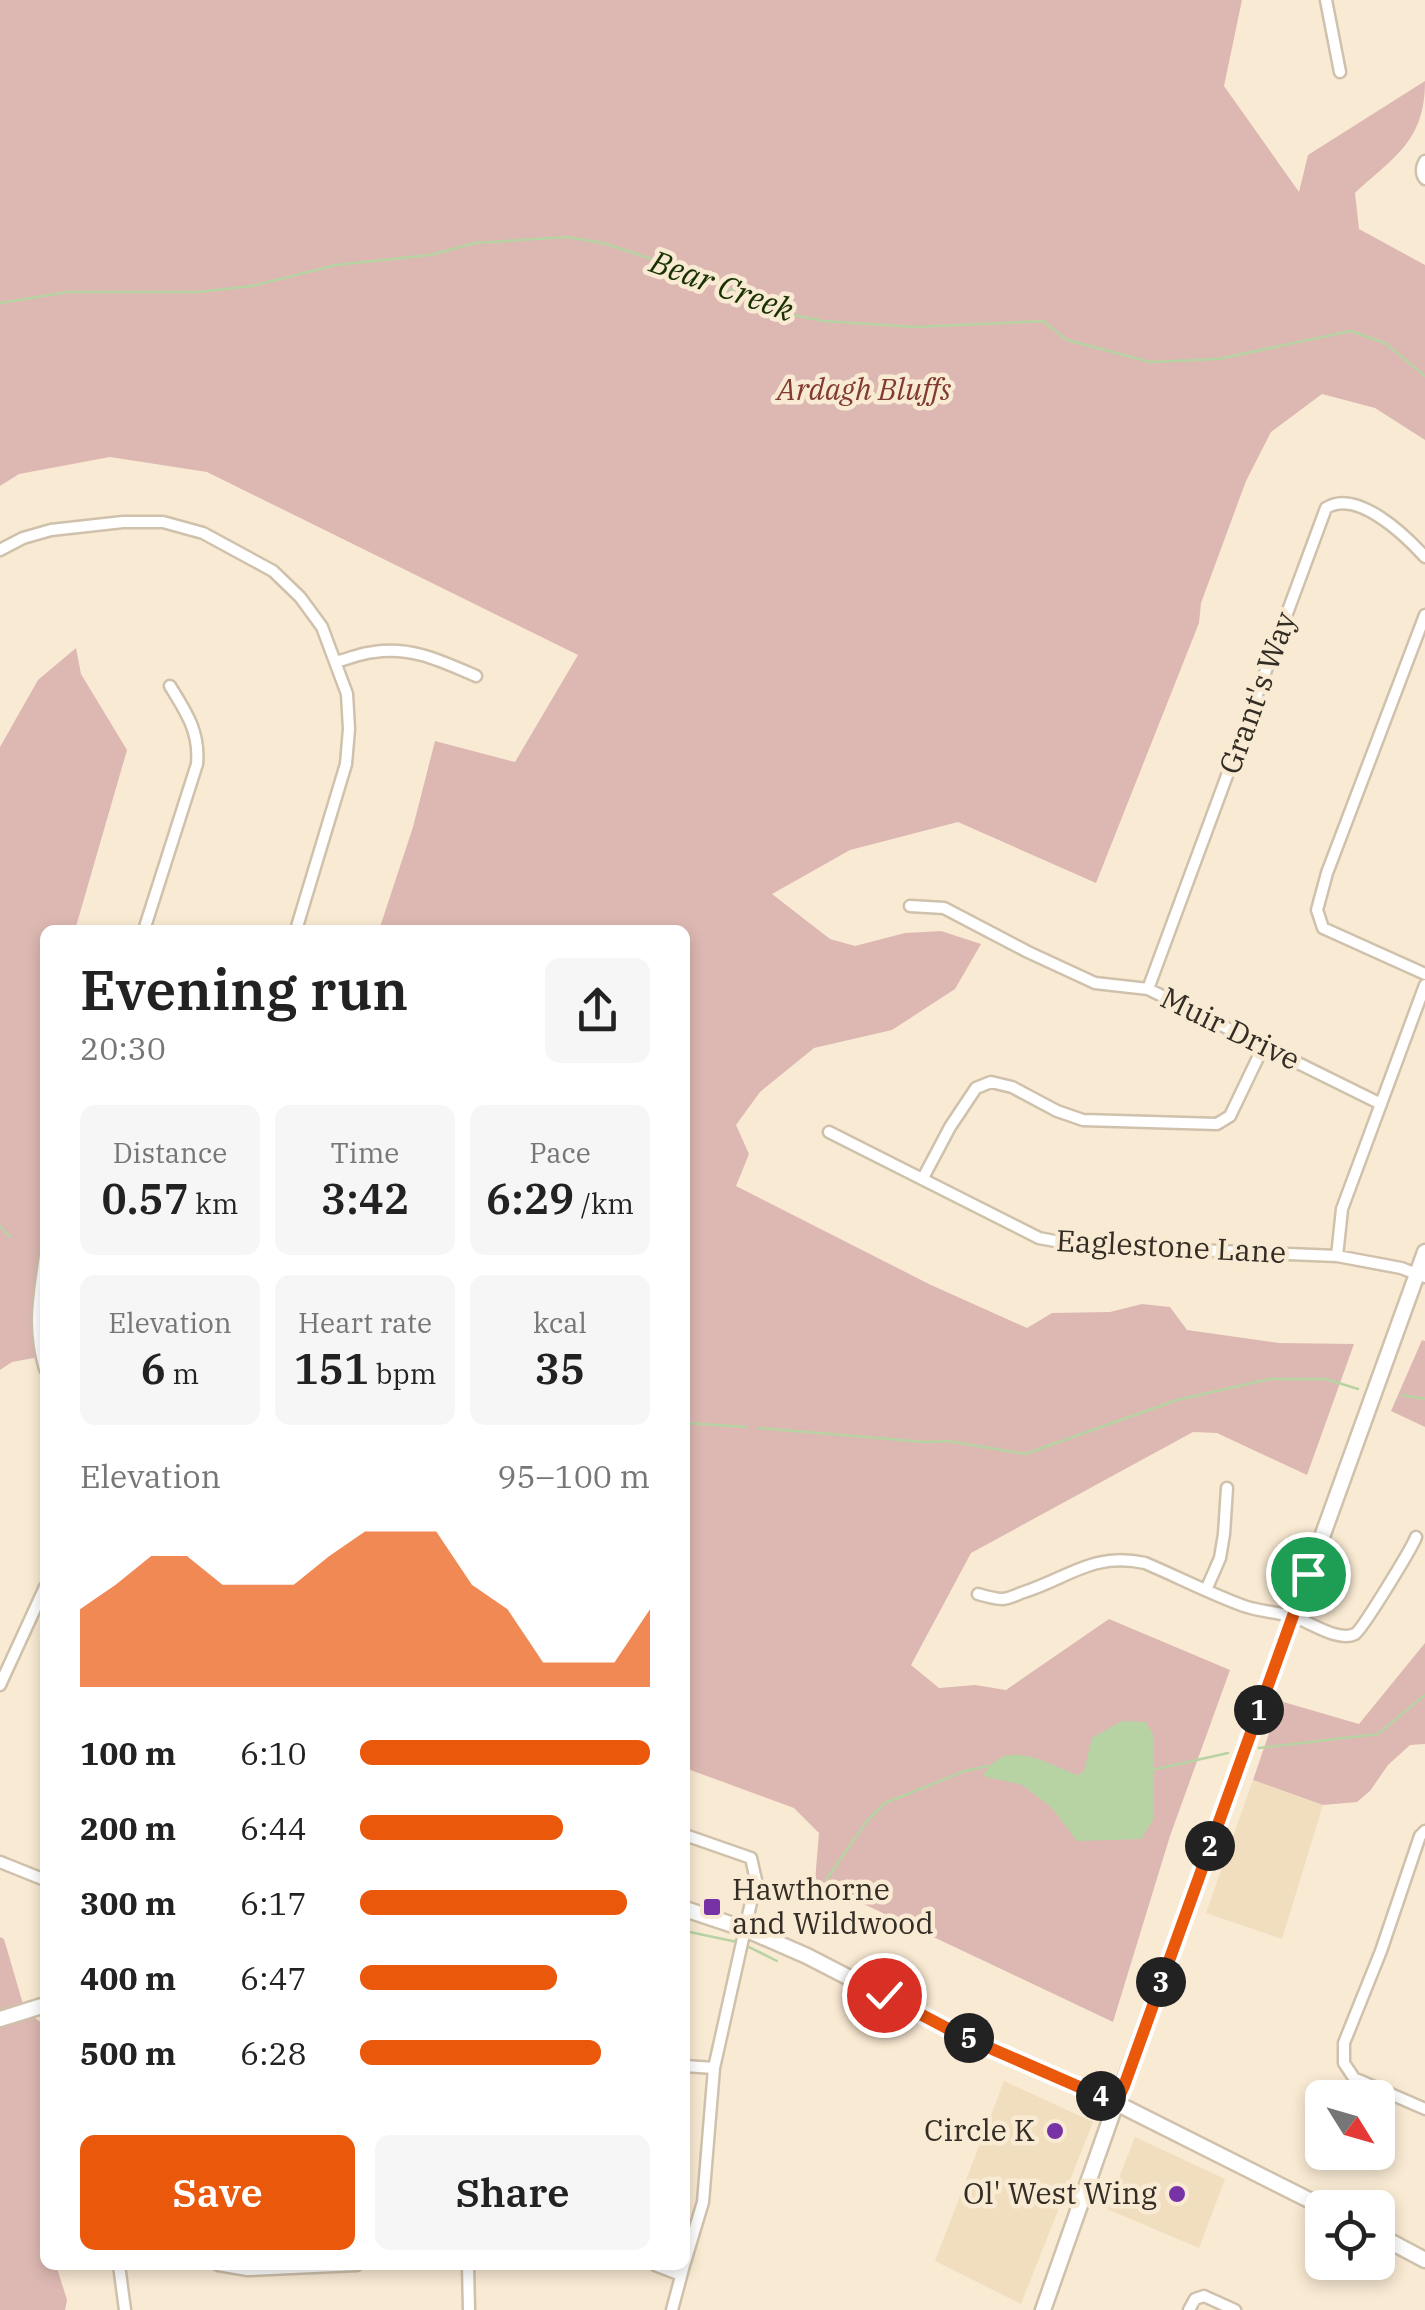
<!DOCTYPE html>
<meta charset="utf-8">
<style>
body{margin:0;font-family:"IBM Plex Serif",serif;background:#f6f6f6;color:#222;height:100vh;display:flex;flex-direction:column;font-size:38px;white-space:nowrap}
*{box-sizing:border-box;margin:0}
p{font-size:32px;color:#767676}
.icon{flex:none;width:55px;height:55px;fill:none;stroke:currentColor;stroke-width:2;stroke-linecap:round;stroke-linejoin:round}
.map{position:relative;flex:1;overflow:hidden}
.sheet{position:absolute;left:40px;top:925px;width:650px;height:1345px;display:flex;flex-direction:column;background:#fff;border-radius:15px;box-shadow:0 5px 15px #0003}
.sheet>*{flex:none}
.needle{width:65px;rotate:127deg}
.fabs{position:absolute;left:1305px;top:2080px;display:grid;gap:20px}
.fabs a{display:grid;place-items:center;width:90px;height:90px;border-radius:15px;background:#fff;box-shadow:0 5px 15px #0003;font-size:50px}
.pin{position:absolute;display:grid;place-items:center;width:85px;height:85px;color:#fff;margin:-42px;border:5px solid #fff;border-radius:50%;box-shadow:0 2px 10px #0007}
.km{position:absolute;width:50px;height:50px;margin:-25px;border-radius:50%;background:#222;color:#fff;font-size:28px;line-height:50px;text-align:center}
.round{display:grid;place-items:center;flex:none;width:105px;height:105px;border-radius:15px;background:#f6f6f6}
.summary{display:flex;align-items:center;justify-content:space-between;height:170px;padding:0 40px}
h1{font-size:55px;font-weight:600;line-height:75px}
.metrics{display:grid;grid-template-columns:repeat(3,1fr);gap:15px;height:170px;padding:10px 40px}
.metrics div{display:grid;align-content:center;border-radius:15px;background:#f6f6f6;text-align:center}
.metrics b{font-size:42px;font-weight:600}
.metrics small{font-size:28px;font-weight:400}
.metrics p{font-size:28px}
.chart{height:280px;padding:20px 40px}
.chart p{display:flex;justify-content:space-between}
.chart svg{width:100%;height:180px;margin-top:10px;fill:#ea580c;opacity:.7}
.cta{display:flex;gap:20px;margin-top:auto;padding:20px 40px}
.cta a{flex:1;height:115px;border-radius:15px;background:#ea580c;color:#fff;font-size:40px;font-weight:600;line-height:115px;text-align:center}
.cta a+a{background:#f6f6f6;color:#222}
ul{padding:0 40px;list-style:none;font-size:32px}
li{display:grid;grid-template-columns:160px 120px 1fr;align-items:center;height:75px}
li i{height:25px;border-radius:12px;background:#ea580c}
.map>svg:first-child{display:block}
.built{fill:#f0debf}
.green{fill:#ddb8b2}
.water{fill:#b7d3a4}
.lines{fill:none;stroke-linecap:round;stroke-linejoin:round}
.stream{stroke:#b7d3a4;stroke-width:2.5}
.street-casing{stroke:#cfc1ab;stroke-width:15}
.secondary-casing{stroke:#cfc1ab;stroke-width:19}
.street{stroke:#fff;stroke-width:10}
.secondary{stroke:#fff;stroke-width:14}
.route-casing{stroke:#fff;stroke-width:20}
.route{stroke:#ea580c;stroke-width:12}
.poi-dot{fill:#7732a6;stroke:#f9ead3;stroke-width:4}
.labels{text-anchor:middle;stroke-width:9;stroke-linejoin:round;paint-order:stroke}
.park-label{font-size:30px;font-style:italic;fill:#823b34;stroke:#f9ead3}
.street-label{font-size:30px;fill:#332d25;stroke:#f9ead3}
.poi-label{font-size:30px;fill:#332d25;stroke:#f9ead3;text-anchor:end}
.water-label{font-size:32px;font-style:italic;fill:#183100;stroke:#f9ead3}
</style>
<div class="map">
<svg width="1425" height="2310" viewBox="0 0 1425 2310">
<rect width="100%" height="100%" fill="#f9ead3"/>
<path class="built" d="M1253 1780 1323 1805 1282 1939 1206 1913Z
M1004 2081 1093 2122 1021 2304 935 2261Z
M1135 2137 1225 2179 1199 2248 1107 2209Z"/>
<path class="green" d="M0 0H1242L1224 86 1299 192 1308 155 1425 81C1425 141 1395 156 1355 193L1359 229 1425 265V440L1375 408 1322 394 1271 432 1246 481 1201 603 1199 623 1096 883 958 822 850 850 772 894 830 939 855 946 905 933 941 931 981 944 955 989 892 1030 814 1048 760 1092 736 1125 749 1154 736 1186 931 1285 1027 1328 1052 1313 1110 1312 1142 1304 1170 1307 1187 1330 1279 1343 1354 1344 1307 1475 1217 1433 1193 1432 971 1553 911 1665 939 1688 975 1685 1006 1690 1109 1619 1230 1670 1170 1836 1113 2022 815 1881 819 1833 794 1808 685 1768V930H379L413 827 435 741 515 762 578 655 207 472 110 457 19 474 0 486Z
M76 648 81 674 127 750 75 930H45V1356L12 1362 0 1370V747L38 680Z
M1422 1340 1425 1341V1427L1391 1411Z
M1425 1643V1744L1410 1745 1388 1765 1370 1791 1357 1802 1323 1805 1253 1780 1280 1701 1359 1724Z
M0 1937 4 1939 25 2011 45 2025V2206L40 2216 45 2232V2265H56L67 2300 65 2310H0Z"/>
<path class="water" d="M1122 1721 1146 1722 1153 1734V1820L1141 1839 1077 1841 1052 1808 1022 1785 983 1776C1005 1735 1046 1764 1078 1775L1084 1771 1092 1738Z"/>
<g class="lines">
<path class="stream" d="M0 303 68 292H198L252 286 336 265 430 255 475 243 567 237 603 243 694 273 784 313 823 321 915 327 1043 321 1067 340 1150 362 1218 359 1351 331 1385 343 1425 376
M0 1226 10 1237
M1402 1395 1425 1399
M685 1423 747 1427
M758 1428 925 1442 948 1441 1025 1454 1177 1400 1270 1379H1326L1358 1389
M1259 1748 1378 1734 1425 1695
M1152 1770 1228 1753
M826 1880 867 1821 885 1803 965 1771 988 1766
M685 1931 737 1942
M745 1945 777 1961"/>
<defs>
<path id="street" d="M1326 0 1340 72
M1425 161C1421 167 1421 174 1425 179
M0 550 23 538 51 530 123 522H163L203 533 273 571 300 597 322 627 347 694 349 729 346 764 296 930
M1425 615 1327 873 1317 910 1323 928 1425 974
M335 662C348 659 361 653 374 652 412 646 443 662 476 676
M910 906 944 908 1028 952 1095 983 1148 989 1381 1104
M144 930 197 764C200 732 186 712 170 686
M1148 989 1326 508C1357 488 1406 536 1425 557
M829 1132 1039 1238 1076 1245 1337 1256 1401 1268 1425 1277
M923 1178 950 1127 976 1088 991 1082 1012 1087 1057 1111 1083 1120 1217 1124 1230 1116 1264 1045
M45 1256C39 1298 33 1328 45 1369
M1337 1256 1342 1209 1425 985
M1206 1590 1220 1558 1224 1534 1227 1488
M978 1594C985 1596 995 1599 1002 1599 1009 1599 1018 1594 1024 1592 1070 1577 1093 1552 1145 1563 1178 1577 1211 1594 1244 1606 1261 1612 1280 1612 1297 1618 1313 1624 1339 1642 1355 1634 1362 1630 1412 1548 1416 1537
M0 1685 45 1587
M1425 1831 1420 1836 1381 1951 1344 2043V2063L1354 2078 1425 2109
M685 1835 751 1858 756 1880 714 2068 703 2202 685 2262
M0 1862 45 1880
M685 2066 714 2068
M119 2265 125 2310
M218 2265 248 2270 357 2265
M468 2265 469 2310
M655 2265 681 2275
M672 2310 684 2265
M1189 2310 1195 2299 1204 2296 1235 2310"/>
<path id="secondary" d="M685 1909 745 1929 807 1956 960 2035 1116 2103 1325 2208
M0 2019 45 2005
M1378 2235 1425 2260
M1043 2310 1116 2103 1135 2054 1425 1252"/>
</defs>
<use href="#street" class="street-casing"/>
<use href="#secondary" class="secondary-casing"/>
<use href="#street" class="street"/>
<use href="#secondary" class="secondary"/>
</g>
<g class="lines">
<defs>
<path id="route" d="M884 1995 960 2035 1116 2103 1124 2086 1308 1574"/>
</defs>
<use href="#route" class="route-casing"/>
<use href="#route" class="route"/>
</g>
<g class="poi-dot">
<rect x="702" y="1897" width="20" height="20" rx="5"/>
<circle cx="1055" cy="2131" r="10"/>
<circle cx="1177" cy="2194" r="10"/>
</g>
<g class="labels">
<g class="park-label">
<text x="864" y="400">Ardagh Bluffs</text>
</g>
<g class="street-label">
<text transform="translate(1258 693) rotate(-70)" y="10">Grant's Way</text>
<text transform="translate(1230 1029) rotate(26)" y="10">Muir Drive</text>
<text transform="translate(1171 1247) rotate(3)" y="10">Eaglestone Lane</text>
</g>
<g class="poi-label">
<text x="732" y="1900" text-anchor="start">Hawthorne<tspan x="732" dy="34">and Wildwood</tspan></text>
<text x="1035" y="2141">Circle K</text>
<text x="1157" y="2204">Ol' West Wing</text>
</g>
<g class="water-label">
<text transform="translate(722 286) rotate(20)" y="11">Bear Creek</text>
</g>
</g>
</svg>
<div class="fabs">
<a><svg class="needle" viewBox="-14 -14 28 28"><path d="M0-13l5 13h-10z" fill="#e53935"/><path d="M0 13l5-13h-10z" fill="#767676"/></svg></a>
<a><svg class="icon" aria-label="locate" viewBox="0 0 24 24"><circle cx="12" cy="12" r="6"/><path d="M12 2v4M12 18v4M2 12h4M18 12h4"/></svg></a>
</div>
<div class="pin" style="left:1308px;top:1574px;background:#1e9e55"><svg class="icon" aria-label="arrive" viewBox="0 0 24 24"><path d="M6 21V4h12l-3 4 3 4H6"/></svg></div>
<div class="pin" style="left:884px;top:1995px;background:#d93025"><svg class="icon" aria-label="check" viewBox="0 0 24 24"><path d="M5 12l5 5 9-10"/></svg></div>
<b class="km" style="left:1259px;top:1710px">1</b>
<b class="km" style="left:1210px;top:1846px">2</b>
<b class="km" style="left:1161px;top:1982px">3</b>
<b class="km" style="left:1101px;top:2096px">4</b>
<b class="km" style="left:969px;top:2038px">5</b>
<section class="sheet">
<div class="summary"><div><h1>Evening run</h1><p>20:30</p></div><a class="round"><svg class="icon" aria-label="share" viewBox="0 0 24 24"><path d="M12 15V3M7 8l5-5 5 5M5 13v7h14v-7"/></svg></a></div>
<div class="metrics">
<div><p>Distance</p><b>0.57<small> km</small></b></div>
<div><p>Time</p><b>3:42</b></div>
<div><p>Pace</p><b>6:29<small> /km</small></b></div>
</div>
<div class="metrics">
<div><p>Elevation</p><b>6<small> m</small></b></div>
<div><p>Heart rate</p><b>151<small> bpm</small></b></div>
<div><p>kcal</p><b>35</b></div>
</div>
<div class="chart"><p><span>Elevation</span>95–100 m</p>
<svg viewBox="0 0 160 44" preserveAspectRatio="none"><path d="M0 44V25L10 19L20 12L30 12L40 19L50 19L60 19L70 12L80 6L90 6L100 6L110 19L120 25L130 38L140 38L150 38L160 25V44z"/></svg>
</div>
<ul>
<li><b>100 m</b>6:10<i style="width:100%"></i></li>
<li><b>200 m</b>6:44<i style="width:70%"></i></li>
<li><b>300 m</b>6:17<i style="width:92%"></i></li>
<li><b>400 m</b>6:47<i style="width:68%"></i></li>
<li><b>500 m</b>6:28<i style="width:83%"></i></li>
</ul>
<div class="cta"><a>Save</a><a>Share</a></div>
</section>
</div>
